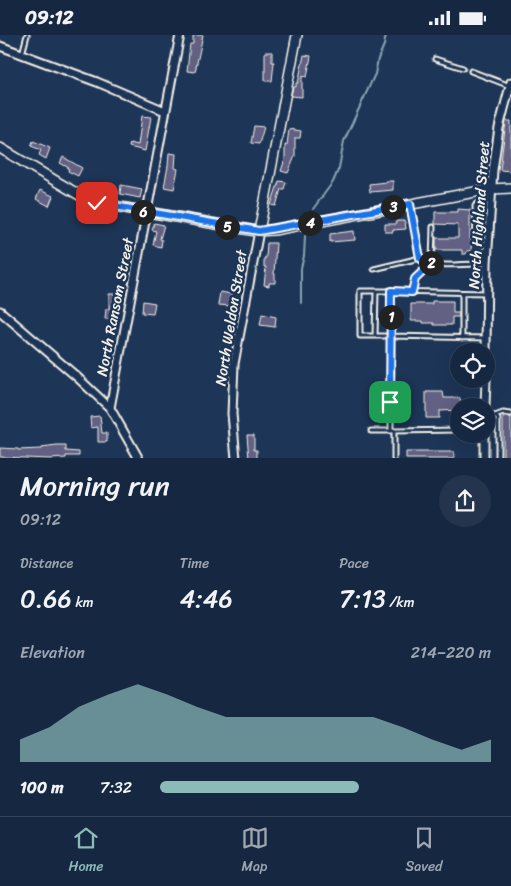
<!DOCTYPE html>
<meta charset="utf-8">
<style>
body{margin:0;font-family:Sriracha,sans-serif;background:#23344c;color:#f1f3f6;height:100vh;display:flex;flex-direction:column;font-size:19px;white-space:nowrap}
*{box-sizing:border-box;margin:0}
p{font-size:16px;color:#9ea6b1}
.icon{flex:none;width:28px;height:28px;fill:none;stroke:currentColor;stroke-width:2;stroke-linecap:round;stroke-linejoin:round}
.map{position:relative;height:423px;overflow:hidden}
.drawer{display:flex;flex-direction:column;background:#162841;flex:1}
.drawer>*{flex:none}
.controls{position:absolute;left:450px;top:308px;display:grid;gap:10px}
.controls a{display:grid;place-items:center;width:45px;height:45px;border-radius:50%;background:#162841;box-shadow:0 5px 20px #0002,0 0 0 1px #35445a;font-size:25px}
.pin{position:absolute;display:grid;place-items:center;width:42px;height:42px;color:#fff;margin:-21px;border-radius:10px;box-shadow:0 2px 8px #0006}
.km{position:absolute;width:25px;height:25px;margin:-12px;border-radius:50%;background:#222;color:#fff;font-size:14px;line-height:25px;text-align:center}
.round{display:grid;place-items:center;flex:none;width:52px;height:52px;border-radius:26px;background:#23344c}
.overview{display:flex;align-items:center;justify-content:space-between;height:85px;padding:0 20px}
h1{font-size:28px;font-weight:600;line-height:38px}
.metrics{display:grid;grid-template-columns:repeat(3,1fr);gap:8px;height:85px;padding:5px 20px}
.metrics div{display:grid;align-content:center}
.metrics b{font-size:25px;font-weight:600}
.metrics small{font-size:14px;font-weight:400}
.metrics p{font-size:14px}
.chart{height:140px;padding:10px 20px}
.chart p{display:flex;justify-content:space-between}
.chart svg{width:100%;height:90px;margin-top:5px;fill:#8bbbb9;opacity:.7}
ul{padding:0 20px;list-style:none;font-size:16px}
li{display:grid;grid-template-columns:80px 60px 1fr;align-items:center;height:38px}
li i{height:12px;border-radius:6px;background:#8bbbb9}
.status{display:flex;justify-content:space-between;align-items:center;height:35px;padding:0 25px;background:#162841;direction:ltr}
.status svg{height:14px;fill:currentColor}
.tabs{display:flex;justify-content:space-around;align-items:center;height:70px;border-top:1px solid #35445a;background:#162841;font-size:14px;color:#9ea6b1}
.tabs a{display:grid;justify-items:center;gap:2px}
.tabs .on{color:#8bbbb9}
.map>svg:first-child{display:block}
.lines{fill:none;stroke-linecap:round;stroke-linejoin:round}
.stream{stroke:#8ba3b1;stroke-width:2}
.building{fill:#626183;stroke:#f4f1e8}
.service-casing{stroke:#f4f1e8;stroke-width:7}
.minor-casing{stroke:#f4f1e8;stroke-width:11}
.tertiary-casing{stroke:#f4f1e8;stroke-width:12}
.service{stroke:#1d3557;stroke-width:3}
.minor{stroke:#1d3557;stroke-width:7}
.tertiary{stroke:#1d3557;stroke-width:9}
.route-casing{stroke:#fff;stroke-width:10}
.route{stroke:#1a73e8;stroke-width:6}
.labels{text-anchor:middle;stroke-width:5;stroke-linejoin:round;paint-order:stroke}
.street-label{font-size:15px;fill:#f4f1e8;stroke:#1d3557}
</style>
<div class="status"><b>09:12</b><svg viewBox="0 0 49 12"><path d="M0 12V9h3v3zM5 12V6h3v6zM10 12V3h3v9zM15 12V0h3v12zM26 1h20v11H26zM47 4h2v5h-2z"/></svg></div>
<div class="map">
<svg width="511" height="424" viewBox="0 0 511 424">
<rect width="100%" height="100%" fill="#1d3557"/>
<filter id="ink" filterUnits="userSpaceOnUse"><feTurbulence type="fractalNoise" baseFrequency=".02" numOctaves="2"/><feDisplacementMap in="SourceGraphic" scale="10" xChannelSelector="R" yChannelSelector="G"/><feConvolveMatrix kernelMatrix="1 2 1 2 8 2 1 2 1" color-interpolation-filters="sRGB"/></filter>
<g filter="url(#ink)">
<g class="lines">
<path class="stream" d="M313 174 333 147 339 133 344 106 375 39 378 24 384 10 386 0
M301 268V233L304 221 305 201"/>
</g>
<path class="building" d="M193 0H203L195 37 187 36 190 9H193Z
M265 17H272V27H274L272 46H265Z
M304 20 311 21 307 42 302 41V62L291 61 293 52H296V48H298Z
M142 81 151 82 145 116 129 112 130 108 138 110Z
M506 86H511V136L500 135Z
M254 91 264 92 259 109 251 108Z
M289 94 301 96 300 103H295V121L288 138 281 136 285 124V110H287Z
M33 106 50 113 46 124 39 120 41 115 31 111Z
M169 118 176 119 175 133 178 134 174 154 164 152 168 131Z
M63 122 82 133 78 141 68 136 69 133 60 128Z
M279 146 286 147 284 154H281L276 171 271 170Z
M386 146H393V155L370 157 369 149 386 147Z
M121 150 142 154 140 163 120 159Z
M40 155 53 161 49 171 36 164Z
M458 174 470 175V204H472L471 216H467L466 219H462V215H436V203H458V190L435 189V177H458Z
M396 186H405L406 194 393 195V197H385V189H396Z
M154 188 164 190 160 204 162 205 161 212 153 210 156 196 152 195Z
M354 196 355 205 330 207V199Z
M267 208H276L274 239H275V248H269V251L264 250 266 232H264V223H266Z
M220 257 232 259 231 271 218 270Z
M109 259H116L114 284H105L106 274H109Z
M143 266 155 268 153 279 142 278Z
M432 266H453V278H459V282H452V290H434V288H423V286H411V269H432Z
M262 279 276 282 275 292 260 290Z
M426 357H443L444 363H460L461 371H459V375L439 376V383H426Z
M100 381 102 398H107V407H98V392L91 393 90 382Z
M503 382H511V424H503Z
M247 400H254V415H257V424H249Z
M57 411H66V416L79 417V421H66V423L50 424 0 422V413L18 414V415L41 414V413Z
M406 417H454V424H406Z"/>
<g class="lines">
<defs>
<path id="service" d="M22 19 27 0
M435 24 463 33
M471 36 510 51
M410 170 420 223C422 224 425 227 426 228 439 232 472 229 487 228
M488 209 478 208 476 206 475 171 480 167 490 166
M374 234 420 223
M391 256H360V301H391V396
M412 257 415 244 432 228 433 192
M375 301 376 256
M462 303V258
M486 303 391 301V256L487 258
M486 380 495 381 498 384V424
M495 381 503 378 511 379
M371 396H393
M394 424V396L459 395"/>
<path id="minor" d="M0 11 97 47 165 76
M0 276 77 342 110 373
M486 316 487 228 493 135 499 93 511 47
M485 371 486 344
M139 424 110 373 180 0
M236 424 232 379 234 329 259 196
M484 424V399"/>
<path id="tertiary" d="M0 113 86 164 97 168 256 196 274 195 491 154 511 153
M259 196 297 0"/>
</defs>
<use href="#service" class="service-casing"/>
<use href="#minor" class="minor-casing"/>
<use href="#tertiary" class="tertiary-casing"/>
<use href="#service" class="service"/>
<use href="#minor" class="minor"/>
<use href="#tertiary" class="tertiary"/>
</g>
</g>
<g class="lines" filter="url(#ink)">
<defs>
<path id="route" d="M97 168 259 196 410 169 420 223 426 228H432L415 244 412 257 391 256 390 367"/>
</defs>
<use href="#route" class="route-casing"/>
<use href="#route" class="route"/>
</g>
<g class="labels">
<g class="street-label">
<text transform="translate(479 180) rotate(-86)" y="5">North Highland Street</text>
<text transform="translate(115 272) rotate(-79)" y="5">North Ransom Street</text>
<text transform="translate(231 283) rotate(-81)" y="5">North Weldon Street</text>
</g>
</g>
</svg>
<div class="controls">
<a><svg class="icon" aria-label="locate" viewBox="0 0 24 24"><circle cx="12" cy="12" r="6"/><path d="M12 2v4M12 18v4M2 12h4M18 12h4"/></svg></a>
<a><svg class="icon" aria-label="layers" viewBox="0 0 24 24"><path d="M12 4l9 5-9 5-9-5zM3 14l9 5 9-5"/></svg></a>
</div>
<div class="pin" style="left:390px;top:367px;background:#1e9e55"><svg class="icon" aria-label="arrive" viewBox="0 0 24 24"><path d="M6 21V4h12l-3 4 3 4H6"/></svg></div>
<div class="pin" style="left:97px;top:168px;background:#d93025"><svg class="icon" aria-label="check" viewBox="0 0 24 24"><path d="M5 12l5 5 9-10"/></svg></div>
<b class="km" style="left:391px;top:282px">1</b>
<b class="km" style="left:431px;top:228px">2</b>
<b class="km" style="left:393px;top:172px">3</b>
<b class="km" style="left:310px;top:188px">4</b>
<b class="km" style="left:227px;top:192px">5</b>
<b class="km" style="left:143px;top:177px">6</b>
</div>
<section class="drawer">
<div class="overview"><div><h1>Morning run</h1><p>09:12</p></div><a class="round"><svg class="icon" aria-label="share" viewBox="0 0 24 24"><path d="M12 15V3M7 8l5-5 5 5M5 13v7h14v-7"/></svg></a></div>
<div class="metrics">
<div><p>Distance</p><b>0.66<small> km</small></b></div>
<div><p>Time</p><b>4:46</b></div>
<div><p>Pace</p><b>7:13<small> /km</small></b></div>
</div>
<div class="chart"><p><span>Elevation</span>214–220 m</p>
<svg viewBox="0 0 160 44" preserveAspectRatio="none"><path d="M0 44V33L10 27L20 17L30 11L40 6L50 11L60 17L70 22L80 22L90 22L100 22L110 22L120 22L130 27L140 33L150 38L160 33V44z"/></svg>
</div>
<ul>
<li><b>100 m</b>7:32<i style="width:60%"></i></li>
</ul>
</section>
<nav class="tabs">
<a class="on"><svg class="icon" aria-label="home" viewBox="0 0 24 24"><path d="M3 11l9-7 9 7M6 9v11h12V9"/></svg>Home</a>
<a><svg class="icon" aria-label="map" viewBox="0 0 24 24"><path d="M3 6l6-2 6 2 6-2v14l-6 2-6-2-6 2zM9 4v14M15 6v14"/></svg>Map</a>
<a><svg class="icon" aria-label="saved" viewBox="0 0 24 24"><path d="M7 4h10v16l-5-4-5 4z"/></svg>Saved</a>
</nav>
